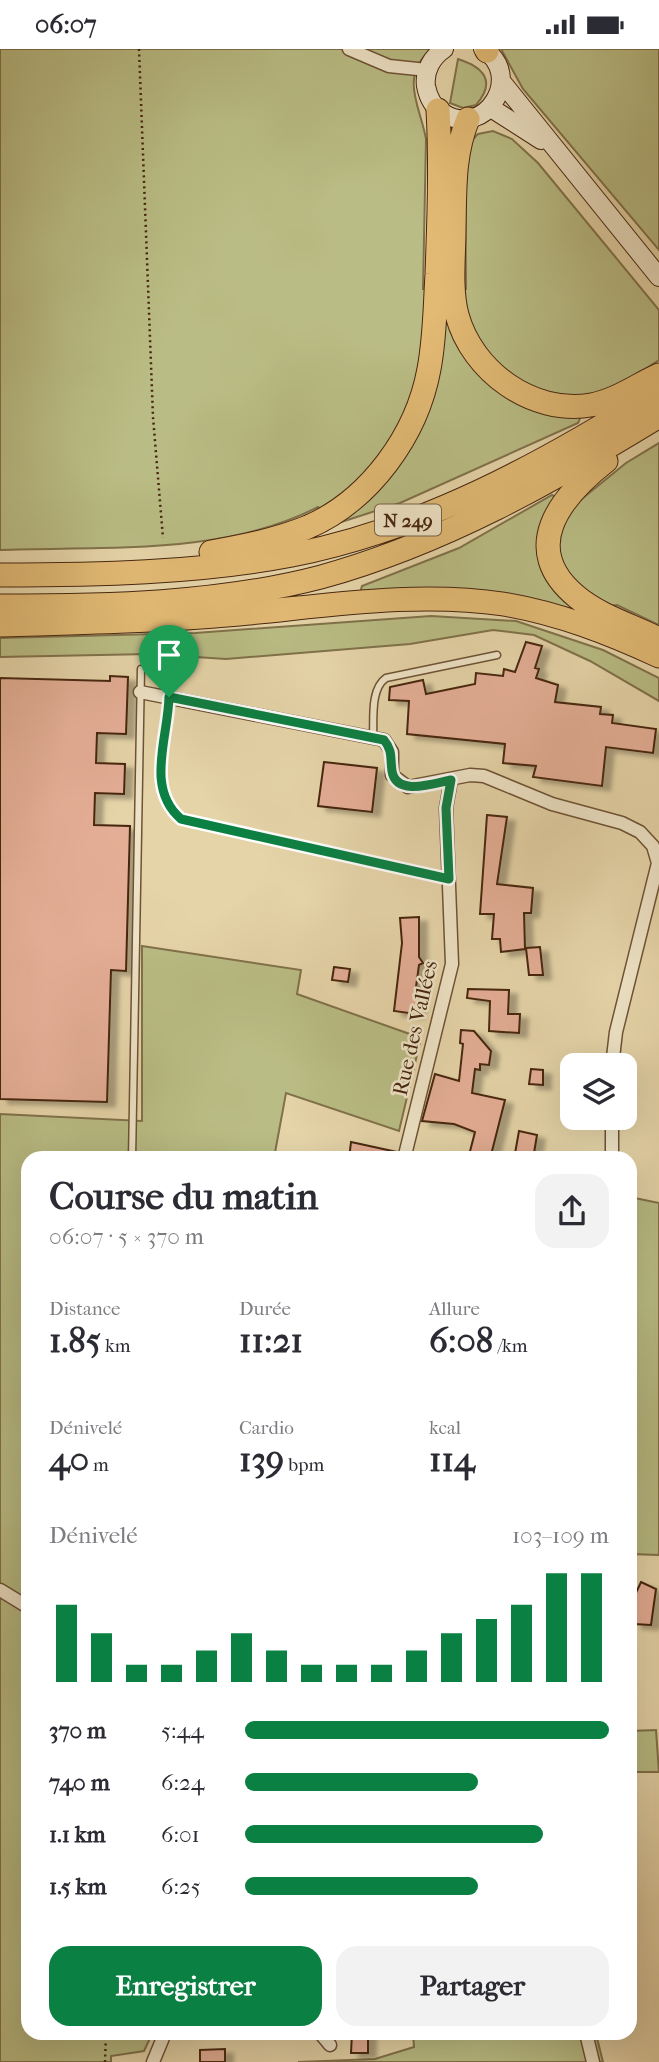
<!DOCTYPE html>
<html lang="fr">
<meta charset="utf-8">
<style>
body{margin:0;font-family:"IM FELL French Canon",serif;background:#f2f2f3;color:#2b2b33;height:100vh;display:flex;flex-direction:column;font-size:26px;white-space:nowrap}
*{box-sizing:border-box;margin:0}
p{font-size:23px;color:#7c7c81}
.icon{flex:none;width:38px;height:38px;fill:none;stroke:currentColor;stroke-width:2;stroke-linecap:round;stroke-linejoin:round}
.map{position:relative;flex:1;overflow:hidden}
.sheet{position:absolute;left:21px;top:1102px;width:616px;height:889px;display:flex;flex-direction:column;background:#fff;border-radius:21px;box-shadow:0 7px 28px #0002}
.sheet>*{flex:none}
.tools{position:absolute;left:560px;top:1004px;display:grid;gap:14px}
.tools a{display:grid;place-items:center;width:77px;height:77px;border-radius:14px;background:#fff;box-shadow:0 7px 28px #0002;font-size:35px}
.pin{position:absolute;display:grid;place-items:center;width:60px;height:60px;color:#fff;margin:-72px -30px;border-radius:50% 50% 50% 0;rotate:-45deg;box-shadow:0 0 7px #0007}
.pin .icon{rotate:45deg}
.round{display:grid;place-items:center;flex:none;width:74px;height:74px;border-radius:21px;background:#f2f2f3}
.head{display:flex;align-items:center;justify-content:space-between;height:119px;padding:0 28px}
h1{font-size:38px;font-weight:700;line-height:52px}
.figures{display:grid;grid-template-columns:repeat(3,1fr);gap:10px;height:119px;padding:7px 28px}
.figures div{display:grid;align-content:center}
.figures b{font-size:35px;font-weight:700}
.figures small{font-size:19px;font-weight:400}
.figures p{font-size:19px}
.chart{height:196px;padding:14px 28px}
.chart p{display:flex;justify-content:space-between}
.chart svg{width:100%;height:126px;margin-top:7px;stroke:#0b8043;stroke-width:6}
.cta{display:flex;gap:14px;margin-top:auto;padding:14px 28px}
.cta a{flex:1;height:80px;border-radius:21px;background:#0b8043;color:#fff;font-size:28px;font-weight:700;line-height:80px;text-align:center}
.cta a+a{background:#f2f2f3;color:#2b2b33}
ul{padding:0 28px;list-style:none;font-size:23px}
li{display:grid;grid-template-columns:112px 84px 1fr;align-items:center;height:52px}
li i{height:18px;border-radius:9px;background:#0b8043}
.status{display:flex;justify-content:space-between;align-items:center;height:49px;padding:0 35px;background:#fff;direction:ltr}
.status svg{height:19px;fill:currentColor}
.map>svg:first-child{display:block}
.green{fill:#b9bc84;stroke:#80714a;stroke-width:2}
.building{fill:#e4ae96;stroke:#462610;stroke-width:2;filter:url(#shadow)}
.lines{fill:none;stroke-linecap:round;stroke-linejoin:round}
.lane-casing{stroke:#6e5236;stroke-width:9}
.street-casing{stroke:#6e5236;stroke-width:15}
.secondary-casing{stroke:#462610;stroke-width:20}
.highway-casing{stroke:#462610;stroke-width:25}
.path{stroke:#462610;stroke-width:2.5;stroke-dasharray:2 3.5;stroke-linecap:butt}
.lane{stroke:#eee3c6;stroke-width:6}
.street{stroke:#eee3c6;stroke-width:12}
.secondary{stroke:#eee3c6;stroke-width:18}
.highway{stroke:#e2ba74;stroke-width:23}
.route-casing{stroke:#fff;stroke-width:14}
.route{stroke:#0b8043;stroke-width:9}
.labels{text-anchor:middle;stroke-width:5;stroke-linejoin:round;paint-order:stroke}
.shield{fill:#eee3c6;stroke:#785f47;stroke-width:2}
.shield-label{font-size:19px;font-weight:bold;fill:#462610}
.street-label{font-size:21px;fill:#462610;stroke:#eee3c6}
</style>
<div class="status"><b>06:07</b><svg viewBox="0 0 49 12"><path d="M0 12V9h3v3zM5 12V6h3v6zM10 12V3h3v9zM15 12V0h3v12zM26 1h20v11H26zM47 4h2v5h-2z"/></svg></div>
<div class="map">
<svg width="659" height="2013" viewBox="0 0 659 2013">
<defs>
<filter id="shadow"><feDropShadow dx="8" dy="4.5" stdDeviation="2" flood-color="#0004"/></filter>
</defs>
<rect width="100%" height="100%" fill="#e5d4a8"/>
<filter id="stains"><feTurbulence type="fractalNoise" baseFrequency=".00286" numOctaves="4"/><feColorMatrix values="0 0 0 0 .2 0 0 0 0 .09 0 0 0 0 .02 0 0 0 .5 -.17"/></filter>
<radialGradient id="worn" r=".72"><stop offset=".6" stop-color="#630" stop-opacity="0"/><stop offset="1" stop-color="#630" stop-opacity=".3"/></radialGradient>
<path class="green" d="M0 0H431C399 29 420 56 426 90L423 240H466L465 98 478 85 493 82 512 90 538 114 659 261V311L621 336 590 347 578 374 400 454 335 475 318 458C223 507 105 497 0 501Z
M501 0H659V201L523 40Z
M458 10C483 18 497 32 476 56L463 59 450 54Z
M659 394V576L617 556 573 560 508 546 360 544 362 537 459 499 552 446 573 457 626 414Z
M431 567 516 572 603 601 659 629V652L590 612 534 586 493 581 410 595 226 610 150 605 0 608V589L195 584Z
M142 897 301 921 297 945 421 989 399 1082 286 1044 274 1109 28 1110V1984L152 1985 144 2002 111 2007V2013H0V1065L142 1072Z
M630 1148 659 1154V1506L630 1505Z
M656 1681 659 1723H630V1682Z
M413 1984 596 1985 603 2013H298L375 2010 414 1998Z"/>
<path class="building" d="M526 593 542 597 535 619 539 620 536 629 558 636 555 653 601 658 600 665 613 666 612 674 656 680 653 704 606 698 602 737 533 728 536 717 503 714 505 695 407 685 409 652 389 651 390 638 423 631 426 645 475 635 476 624 503 627 504 620 515 623Z
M110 627 128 628 126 685 97 684 96 714 125 715 124 745 95 744 94 776 130 777 126 922 111 921 107 1053 0 1050V629L110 632Z
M324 713 377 719 372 763 318 757Z
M487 766 507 768 497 835 533 839 531 864H524L525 900 501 903 500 890H492L494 865H480Z
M419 868V908L423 914 419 916 416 938 421 939 416 965 394 962 402 894 400 869Z
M540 898 543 926H529L526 899Z
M334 918 350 920 348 933 332 931Z
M468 940 509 941 508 965H520L519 984 489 982 490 952 467 949Z
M461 981 474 982 491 1002 489 1016 480 1015V1021L475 1020 472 1044 505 1051 490 1110H468L475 1083 454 1075 422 1072 435 1025 459 1032 463 995 460 994Z
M531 1020 543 1021V1036L529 1035Z
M519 1082 537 1086 533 1110H514Z
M351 1093 397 1103 395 1110H349Z
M641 1533 656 1540 651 1576 634 1575V1548Z
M352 1984H368V2004H351Z
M225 2000V2013H200V2001Z"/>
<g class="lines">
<defs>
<path id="lane" d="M373 688C374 670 370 640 386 629L497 606
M132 1110 141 620"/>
<path id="street" d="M349 0 389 17 427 21
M140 643 384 691 392 703V726L408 738 470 726 484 727 552 755 622 774 640 783 653 797 658 814 616 983 612 1017
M612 1069V1110
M404 1110 452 915 446 759 451 731
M0 1541 28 1558
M320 1984 330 1996
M586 1984 593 2013
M153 2013 165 1984"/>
<path id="secondary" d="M444 0C432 8 424 22 426 37 428 48 433 58 443 64 485 91 525 26 483 0
M501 32 659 228
M491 59 541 91"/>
<path id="highway" d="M487 0V2
M468 70C453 106 455 142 454 180 454 208 450 239 457 266 472 322 532 366 591 356 615 352 637 336 659 326
M606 412C560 448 518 500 577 548 600 567 633 577 659 590
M211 503C244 497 276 491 308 478 370 451 417 386 429 320 435 289 435 257 437 225 439 170 441 116 438 61
M0 526C95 526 198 524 292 506 425 480 546 413 659 342
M0 557C106 557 218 555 321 528 444 494 551 433 659 367
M0 576C80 574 159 572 239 565 326 557 416 542 503 555 558 564 609 584 659 607"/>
</defs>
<use href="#lane" class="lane-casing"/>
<use href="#street" class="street-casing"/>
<use href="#secondary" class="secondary-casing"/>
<use href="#highway" class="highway-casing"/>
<path class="path" d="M139 0 153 368 163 489
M168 592 169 636
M167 663C162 700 150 744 182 770L436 826
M419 1107 433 1110
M105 2013 106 1984"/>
<use href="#lane" class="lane"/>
<use href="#street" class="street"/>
<use href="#secondary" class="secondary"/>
<use href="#highway" class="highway"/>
</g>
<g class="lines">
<defs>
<path id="route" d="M169 648 384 691C393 702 390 709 392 722 396 748 435 734 451 731L446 759 449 830 181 770C145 739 168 690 169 648Z"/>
</defs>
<use href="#route" class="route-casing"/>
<use href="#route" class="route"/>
</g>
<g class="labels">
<rect class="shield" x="375" y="455.5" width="66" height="31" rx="5"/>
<g class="shield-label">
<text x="408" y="478">N 249</text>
</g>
<g class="street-label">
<text transform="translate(415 979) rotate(-77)" y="7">Rue des Vallées</text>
</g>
</g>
<rect width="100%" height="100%" filter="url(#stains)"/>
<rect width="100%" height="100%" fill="url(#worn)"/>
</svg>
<div class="tools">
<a><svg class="icon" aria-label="layers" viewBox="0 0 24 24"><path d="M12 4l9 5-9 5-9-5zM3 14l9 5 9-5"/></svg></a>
</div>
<div class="pin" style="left:169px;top:648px;background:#1e9e55"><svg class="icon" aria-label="arrive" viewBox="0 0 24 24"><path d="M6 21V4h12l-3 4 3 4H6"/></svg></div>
<section class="sheet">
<div class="head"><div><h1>Course du matin</h1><p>06:07 · 5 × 370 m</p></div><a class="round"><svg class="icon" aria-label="share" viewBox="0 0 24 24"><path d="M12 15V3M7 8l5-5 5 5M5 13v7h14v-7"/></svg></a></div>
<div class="figures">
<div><p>Distance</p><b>1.85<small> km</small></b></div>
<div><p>Durée</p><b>11:21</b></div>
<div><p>Allure</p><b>6:08<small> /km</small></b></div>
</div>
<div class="figures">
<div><p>Dénivelé</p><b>40<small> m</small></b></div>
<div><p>Cardio</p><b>139<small> bpm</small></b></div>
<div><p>kcal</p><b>114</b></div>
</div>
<div class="chart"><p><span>Dénivelé</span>103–109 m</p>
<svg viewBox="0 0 160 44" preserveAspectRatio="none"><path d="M5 44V17M15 44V27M25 44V38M35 44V38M45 44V33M55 44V27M65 44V33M75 44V38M85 44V38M95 44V38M105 44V33M115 44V27M125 44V22M135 44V17M145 44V6M155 44V6"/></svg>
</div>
<ul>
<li><b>370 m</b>5:44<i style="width:100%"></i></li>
<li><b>740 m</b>6:24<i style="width:64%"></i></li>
<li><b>1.1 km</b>6:01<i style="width:82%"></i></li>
<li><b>1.5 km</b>6:25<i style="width:64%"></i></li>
</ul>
<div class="cta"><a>Enregistrer</a><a>Partager</a></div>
</section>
</div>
